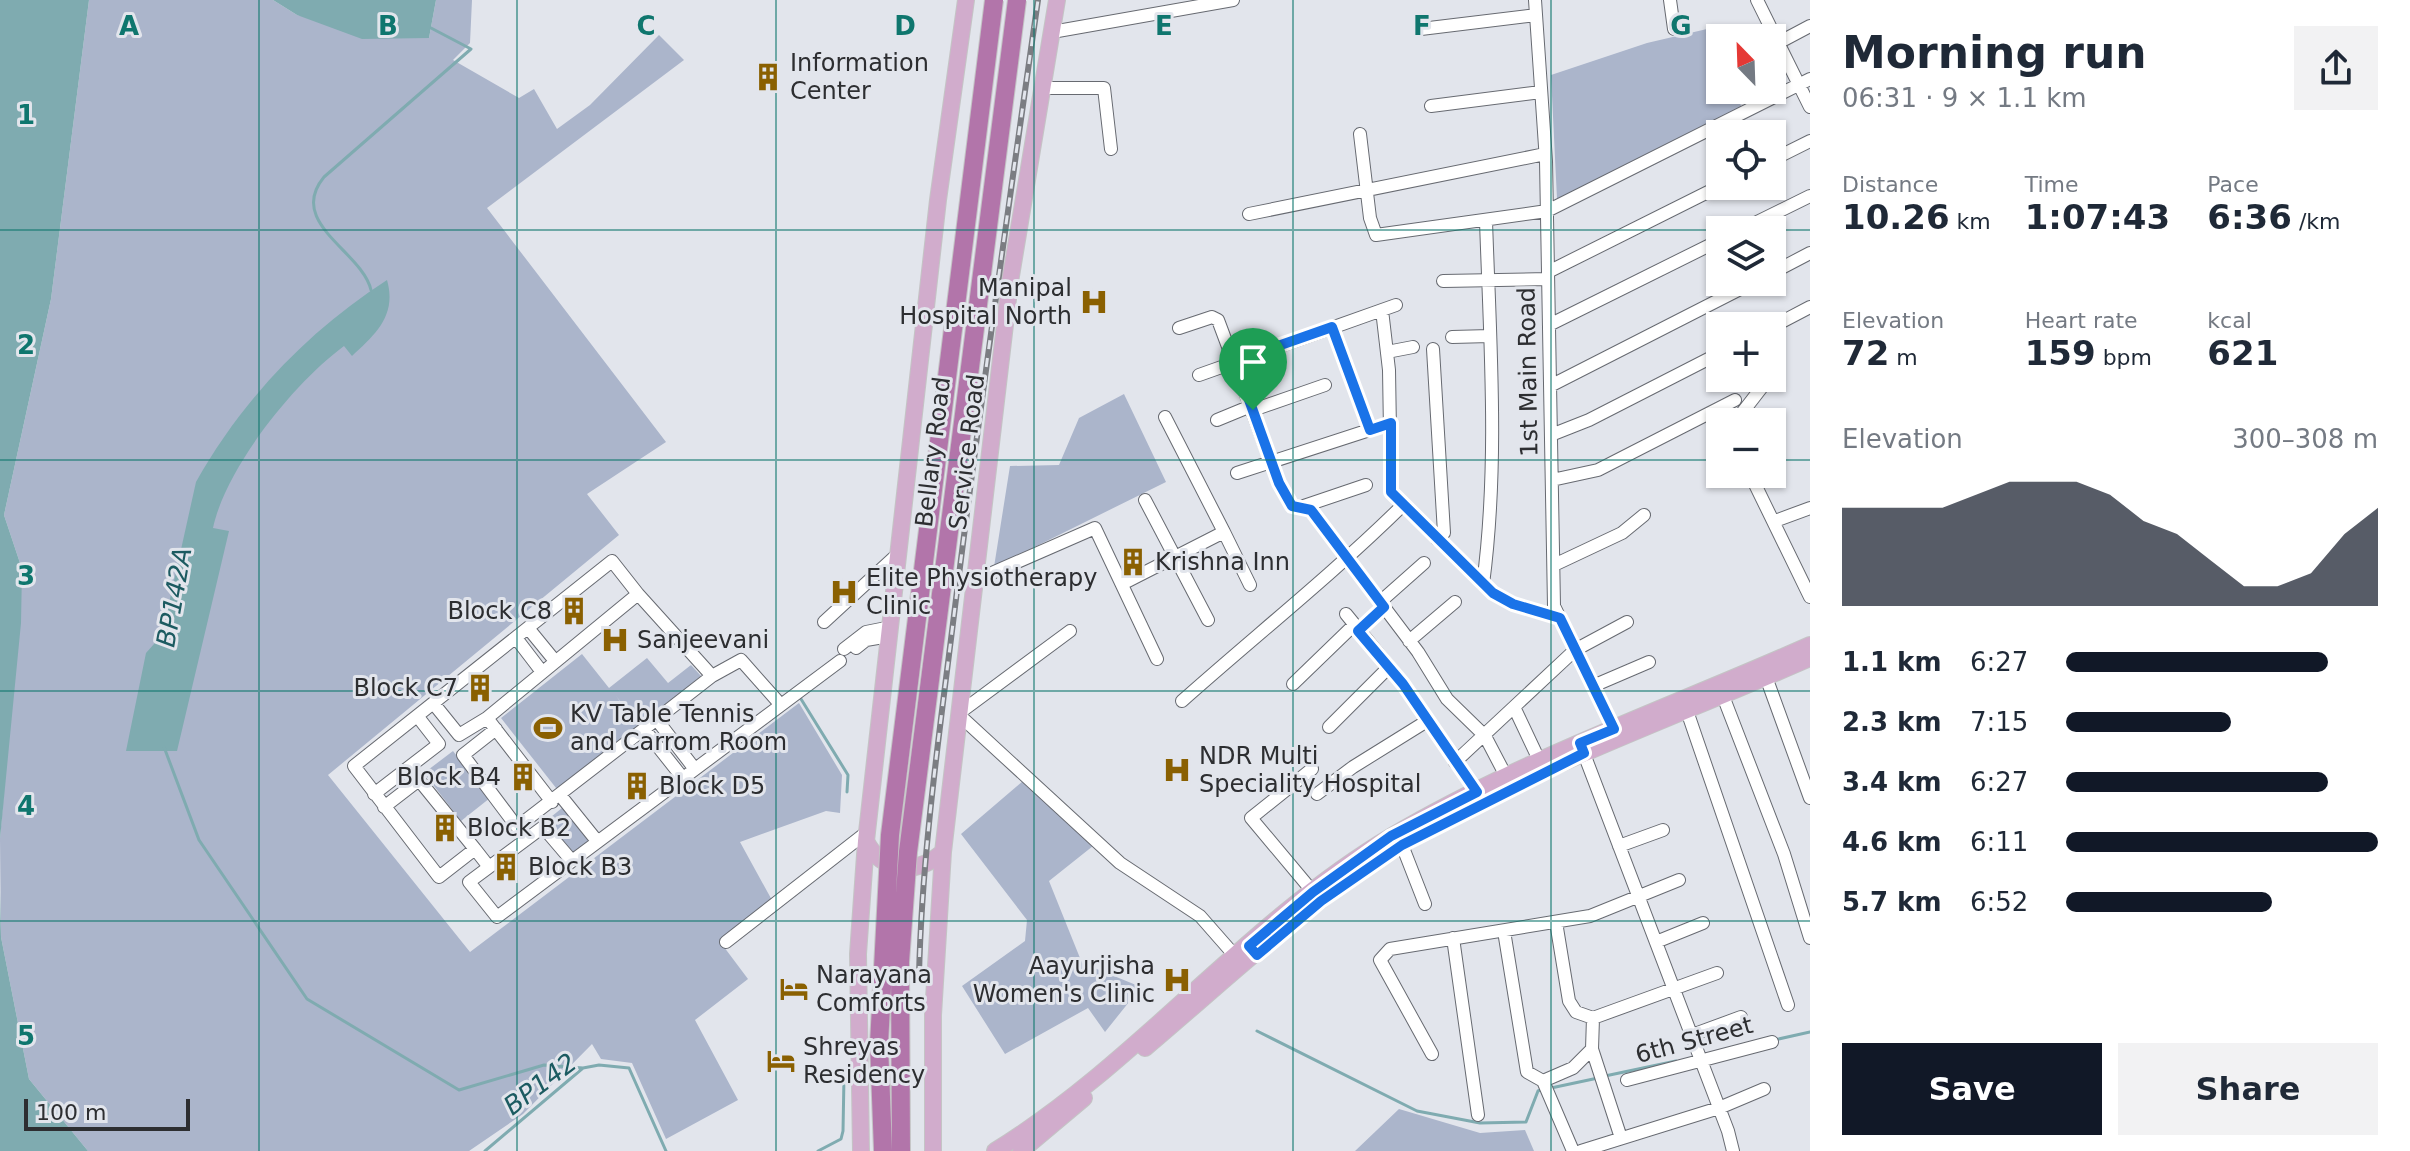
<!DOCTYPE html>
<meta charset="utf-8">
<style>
body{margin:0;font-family:"DejaVu Sans",sans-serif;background:#f2f2f3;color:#1f2937;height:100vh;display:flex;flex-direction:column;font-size:30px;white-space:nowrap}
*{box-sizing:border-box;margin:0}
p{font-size:26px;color:#747a83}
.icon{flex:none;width:44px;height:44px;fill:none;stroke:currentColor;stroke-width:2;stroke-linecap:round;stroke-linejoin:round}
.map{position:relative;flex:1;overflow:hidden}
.drawer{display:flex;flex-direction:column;background:#fff;width:600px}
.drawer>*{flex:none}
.needle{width:52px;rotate:337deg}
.controls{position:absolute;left:1706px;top:24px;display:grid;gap:16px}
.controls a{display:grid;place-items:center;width:80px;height:80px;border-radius:0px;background:#fff;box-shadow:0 2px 6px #0004;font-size:40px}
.scale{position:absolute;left:24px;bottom:20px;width:166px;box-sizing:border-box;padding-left:8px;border:4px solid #2d2e31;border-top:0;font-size:22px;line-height:28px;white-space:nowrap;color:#2d2e31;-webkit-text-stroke:6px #e2e5ec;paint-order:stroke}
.pin{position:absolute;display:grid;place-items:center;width:68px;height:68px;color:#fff;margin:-82px -34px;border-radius:50% 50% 50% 0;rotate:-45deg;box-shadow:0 0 8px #0007}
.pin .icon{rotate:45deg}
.round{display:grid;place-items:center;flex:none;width:84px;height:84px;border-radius:0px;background:#f2f2f3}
.summary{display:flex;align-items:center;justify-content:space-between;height:136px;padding:0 32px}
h1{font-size:44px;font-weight:700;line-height:60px}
.metrics{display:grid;grid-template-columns:repeat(3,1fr);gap:12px;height:136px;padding:8px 32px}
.metrics div{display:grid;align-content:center}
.metrics b{font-size:34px;font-weight:700}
.metrics small{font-size:22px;font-weight:400}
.metrics p{font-size:22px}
.chart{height:224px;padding:16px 32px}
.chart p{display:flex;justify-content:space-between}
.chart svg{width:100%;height:144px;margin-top:8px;fill:#111827;opacity:.7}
.action{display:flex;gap:16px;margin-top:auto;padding:16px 32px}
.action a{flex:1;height:92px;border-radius:0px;background:#111827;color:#fff;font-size:32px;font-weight:700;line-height:92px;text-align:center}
.action a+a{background:#f2f2f3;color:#1f2937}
ul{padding:0 32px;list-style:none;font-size:26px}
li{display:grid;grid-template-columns:128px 96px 1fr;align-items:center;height:60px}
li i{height:20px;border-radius:10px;background:#111827}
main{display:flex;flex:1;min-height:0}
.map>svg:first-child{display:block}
.green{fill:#abb5cb}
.water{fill:#7fabb0}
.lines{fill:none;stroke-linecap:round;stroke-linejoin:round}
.stream{stroke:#7fabb0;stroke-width:3}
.minor-casing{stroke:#676a71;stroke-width:14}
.major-casing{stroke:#c4c4c5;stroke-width:18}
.minor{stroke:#fff;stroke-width:12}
.major{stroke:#d1accc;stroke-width:16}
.rail-casing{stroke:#7b7d82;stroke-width:6}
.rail{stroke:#e2e5ec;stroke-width:3;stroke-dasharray:9;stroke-linecap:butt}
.highway-bridge-casing{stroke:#c4c4c5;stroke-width:20;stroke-linecap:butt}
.highway-bridge{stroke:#b275aa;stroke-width:18}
.route-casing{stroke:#fff;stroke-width:16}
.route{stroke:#1a73e8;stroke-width:10}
.grid{fill:none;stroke:#0f766e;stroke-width:2;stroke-opacity:0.55}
.labels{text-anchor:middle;stroke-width:6;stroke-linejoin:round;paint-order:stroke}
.poi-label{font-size:24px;fill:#2d2e31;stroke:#e2e5ec;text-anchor:start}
.street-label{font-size:24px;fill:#2d2e31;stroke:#e2e5ec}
.water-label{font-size:26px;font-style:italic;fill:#1c5b61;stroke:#e2e5ec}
.grid-label{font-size:26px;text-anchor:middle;font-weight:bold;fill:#0f766e;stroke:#e2e5ec;stroke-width:6;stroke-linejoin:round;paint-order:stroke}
</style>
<main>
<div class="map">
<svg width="1810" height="1151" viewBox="0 0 1810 1151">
<rect width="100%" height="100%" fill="#e2e5ec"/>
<path class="green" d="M89 0H273L297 15 429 38 436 0H472L470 43 453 60 519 98 534 89 557 129 590 105 659 35 684 60 487 208 666 442 587 494 619 535 328 775 470 952 799 703 842 775 840 813 826 811 740 842 773 902 721 943 748 979 695 1020 738 1100 666 1139 632 1063 601 1059 592 1044 523 1114 469 1151H88L29 1079 1 937 0 839 22 569 4 515 51 299Z
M1707 29 1720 59V90H1734L1742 108 1557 199 1551 75 1647 43Z
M1124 394 1166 482 994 567 1010 466 1059 465 1079 418Z
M582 654 609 688 647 658 668 683 691 665 701 676 640 725 616 696 641 729 560 793 501 718Z
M453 751 490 798 461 821 424 773Z
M1023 781 1093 846 1049 881 1082 963 1141 987 1105 1032 1088 1008 1005 1054 962 986 1025 941 1027 920 961 834Z
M562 808 589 841 573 854 546 821Z
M1399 1109 1480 1133 1525 1130 1534 1151H1355Z"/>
<path class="water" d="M0 0H89L51 299 4 515 22 569 21 623 0 839Z
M273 0H436L429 38 362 39 297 15Z
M387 280C397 315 376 334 352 356L344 346C294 383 226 467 213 528L229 531 177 751H126L146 653 162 635 196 482C242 400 308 331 387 280Z
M0 892 1 937 29 1079 88 1151H0Z"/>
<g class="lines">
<path class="stream" d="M371 290C362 251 286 223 324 177L471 49 431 28
M801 699 848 775 847 792
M164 747 199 840 307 999 459 1090 544 1065 583 1068
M1257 1031 1417 1111 1480 1123 1526 1122 1538 1091 1543 1089
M1774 1040 1810 1032
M1605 1076 1676 1061
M1551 1088 1598 1078
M485 1151 583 1068 599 1065 629 1068 666 1151
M818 1151 841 1139 843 1131 844 1077 835 1072"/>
<defs>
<path id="minor" d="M1535 0 1546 161 1554 606 1616 733
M1670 0 1674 29
M1757 0 1810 107
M1421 29 1536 15
M1052 32 1233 0
M1778 43 1810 26
M1043 88H1104L1111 149
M1431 106 1541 92
M1360 134 1370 218 1376 235 1547 211 1810 79
M1772 160 1810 141
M1249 214 1545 154
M1741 230 1810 196
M1548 272 1720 186
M1772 273 1810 253
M1443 281 1548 279
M1382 310 1389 370 1391 492 1493 593 1513 604 1560 618
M1549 325 1720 240
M1332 327 1370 430
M1772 327 1810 307
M1179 328 1212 317 1218 320 1279 483 1292 506 1311 510 1418 652 1447 699 1485 736 1507 778
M1452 337 1490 336
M1433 349 1444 533 1437 539
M1387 352 1413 347
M1199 375 1396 305
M1550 386 1754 282
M1253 410 1325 385
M1217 420 1251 406
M1735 422 1769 378
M1551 435 1589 420 1720 353
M1237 473 1391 423
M1750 474 1810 597
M1552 480 1598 470 1735 400
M1145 500 1208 620
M1304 506 1366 485
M1775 521 1810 508
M1224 532 1250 585
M1554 565 1622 533 1644 515
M976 580 1095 528 1157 659
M1122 584 1224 532 1165 417
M1483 584C1499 464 1490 341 1486 221
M638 594 712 676 741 660 780 704
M1380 602 1424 563
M1346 614 1403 684 1477 792
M824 622 899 553
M528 628 555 661
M1070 631 958 714 1120 863 1200 916 1236 957
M1358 631 1384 607
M516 638 542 672
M1409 641 1455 602
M856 648 866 640 889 636
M844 649 866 632 891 627
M1766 677 1810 798
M1293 684 1354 625
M1593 686 1649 662
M1723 696 1784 854 1810 938
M1182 701C1255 636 1333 574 1403 505
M434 704 459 735 487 718
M1514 707 1540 762
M1687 711 1788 1005
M657 720 694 768
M1329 727 1389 667
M496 729 463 755 517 827 644 729 682 777
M644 729 712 676
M1581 746 1728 1131 1733 1151
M1455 762 1575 650 1627 622
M1312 769 1251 818 1313 892
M419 780 475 849
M374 794 439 744 418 717
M1317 794 1353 767 1427 721
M560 795 597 841
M384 807 419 780 416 776
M1402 845 1425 904
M1619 846 1663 830
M572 861 543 827 469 882 497 917 840 661
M489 867 475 849 439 877 354 766 612 561 638 594 487 718 552 802
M1556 922 1569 1001 1576 1012 1593 1018 1592 1049 1621 1138
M1504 931 1527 1072 1543 1081 1573 1151
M1453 938 1478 1115
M726 942 867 832
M1656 942 1703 923
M1593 1018 1717 973
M1692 1035 1741 1017
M1432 1054 1380 960 1390 949 1590 916 1679 880
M1627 1080 1772 1042
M1543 1081 1573 1068 1592 1049
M1581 1151 1719 1108 1764 1089"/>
<path id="major" d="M866 841C883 874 917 875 943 852
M1145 1048C1228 978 1309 900 1402 844 1530 768 1674 718 1810 658
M861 1151 858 954 866 841 938 200 966 0
M933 1151V1015L943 852 1010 282 1057 0
M995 1151C1139 1062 1247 922 1392 836 1524 758 1671 707 1810 645
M1021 1151 1084 1098"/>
</defs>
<use href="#minor" class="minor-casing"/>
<use href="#major" class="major-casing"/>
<use href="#minor" class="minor"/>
<use href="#major" class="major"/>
<defs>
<path id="rail" d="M919 975C922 851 940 729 955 607 980 404 1009 202 1038 0"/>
</defs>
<use href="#rail" class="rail-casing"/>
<use href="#rail" class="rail"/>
<defs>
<path id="highway-bridge" d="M883 1151 879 1044 890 835 994 0
M901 1151 900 962 908 852 1017 0"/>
</defs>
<use href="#highway-bridge" class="highway-bridge-casing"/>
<use href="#highway-bridge" class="highway-bridge"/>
</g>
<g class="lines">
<defs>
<path id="route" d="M1332 327 1370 430 1391 423V492L1493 593 1513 604 1560 618 1614 729 1580 743 1584 753 1402 845 1321 901 1257 955 1249 946 1313 892 1391 836 1477 792 1403 684 1358 631 1384 607 1311 510 1292 506 1279 483 1235 361Z"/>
</defs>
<use href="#route" class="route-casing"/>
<use href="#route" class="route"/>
</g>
<path class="grid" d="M259 0V1151M517 0V1151M776 0V1151M1034 0V1151M1293 0V1151M1551 0V1151M0 230H1720M1772 230H1810M0 460H1720M1772 460H1810M0 691H1810M0 921H1810"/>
<defs>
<symbol id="building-bare" viewBox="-9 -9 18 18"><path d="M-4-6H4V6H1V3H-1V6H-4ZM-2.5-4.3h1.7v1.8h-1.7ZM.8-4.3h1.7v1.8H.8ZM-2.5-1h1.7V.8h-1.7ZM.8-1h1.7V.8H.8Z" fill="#8a6001" stroke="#e2e5ec" stroke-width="2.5" paint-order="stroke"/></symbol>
<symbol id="hospital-bare" viewBox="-9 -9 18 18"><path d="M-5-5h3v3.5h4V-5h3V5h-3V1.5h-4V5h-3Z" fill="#8a6001" stroke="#e2e5ec" stroke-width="2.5" paint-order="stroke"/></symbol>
<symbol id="stadium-bare" viewBox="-9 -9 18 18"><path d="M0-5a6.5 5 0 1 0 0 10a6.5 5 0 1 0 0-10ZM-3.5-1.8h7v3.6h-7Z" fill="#8a6001" stroke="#e2e5ec" stroke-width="2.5" paint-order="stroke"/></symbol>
<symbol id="hotel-bare" viewBox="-9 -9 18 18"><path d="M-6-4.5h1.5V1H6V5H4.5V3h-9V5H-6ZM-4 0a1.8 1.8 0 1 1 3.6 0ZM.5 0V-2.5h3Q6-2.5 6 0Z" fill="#8a6001" stroke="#e2e5ec" stroke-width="2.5" paint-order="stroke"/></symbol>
</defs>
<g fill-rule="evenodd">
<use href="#building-bare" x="748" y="57" width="40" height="40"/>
<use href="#hospital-bare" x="1074" y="282" width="40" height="40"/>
<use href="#building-bare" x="1113" y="542" width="40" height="40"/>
<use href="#hospital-bare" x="824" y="572" width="40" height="40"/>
<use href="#building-bare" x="554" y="591" width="40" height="40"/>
<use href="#hospital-bare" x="595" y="620" width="40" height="40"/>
<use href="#building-bare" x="460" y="668" width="40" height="40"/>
<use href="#stadium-bare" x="528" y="708" width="40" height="40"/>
<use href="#hospital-bare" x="1157" y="750" width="40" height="40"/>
<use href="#building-bare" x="503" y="757" width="40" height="40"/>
<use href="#building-bare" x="617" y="766" width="40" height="40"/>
<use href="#building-bare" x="425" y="808" width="40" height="40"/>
<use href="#building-bare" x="486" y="847" width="40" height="40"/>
<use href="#hospital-bare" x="1157" y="960" width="40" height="40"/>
<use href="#hotel-bare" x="774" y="969" width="40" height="40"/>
<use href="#hotel-bare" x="761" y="1041" width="40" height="40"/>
</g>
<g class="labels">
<g class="poi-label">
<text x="790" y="71">Information<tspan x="790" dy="28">Center</tspan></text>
<text x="1072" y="296" text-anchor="end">Manipal<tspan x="1072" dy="28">Hospital North</tspan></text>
<text x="1155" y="570">Krishna Inn</text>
<text x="866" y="586">Elite Physiotherapy<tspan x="866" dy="28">Clinic</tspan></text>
<text x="552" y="619" text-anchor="end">Block C8</text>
<text x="637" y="648">Sanjeevani</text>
<text x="458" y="696" text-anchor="end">Block C7</text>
<text x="570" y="722">KV Table Tennis<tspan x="570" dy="28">and Carrom Room</tspan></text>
<text x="1199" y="764">NDR Multi<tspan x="1199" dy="28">Speciality Hospital</tspan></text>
<text x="501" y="785" text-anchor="end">Block B4</text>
<text x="659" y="794">Block D5</text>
<text x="467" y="836">Block B2</text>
<text x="528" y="875">Block B3</text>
<text x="1155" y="974" text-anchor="end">Aayurjisha<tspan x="1155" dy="28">Women's Clinic</tspan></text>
<text x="816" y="983">Narayana<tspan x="816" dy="28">Comforts</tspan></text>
<text x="803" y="1055">Shreyas<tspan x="803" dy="28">Residency</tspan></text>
</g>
<g class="street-label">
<text transform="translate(1528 372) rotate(-91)" y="8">1st Main Road</text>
<text transform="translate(933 452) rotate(-83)" y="8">Bellary Road</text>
<text transform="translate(967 452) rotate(-83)" y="8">Service Road</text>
<text transform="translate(1694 1040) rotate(-15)" y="8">6th Street</text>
</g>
<g class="water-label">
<text transform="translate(174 597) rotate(-80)" y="9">BP142A</text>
<text transform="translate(540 1084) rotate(-37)" y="9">BP142</text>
</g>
</g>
<g class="grid-label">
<text x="129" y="35">A</text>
<text x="388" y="35">B</text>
<text x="646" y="35">C</text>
<text x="905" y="35">D</text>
<text x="1164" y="35">E</text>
<text x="1422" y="35">F</text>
<text x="1681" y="35">G</text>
<text x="26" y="124">1</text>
<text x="26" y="354">2</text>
<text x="26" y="585">3</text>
<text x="26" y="815">4</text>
<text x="26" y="1045">5</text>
</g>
</svg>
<div class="controls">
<a><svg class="needle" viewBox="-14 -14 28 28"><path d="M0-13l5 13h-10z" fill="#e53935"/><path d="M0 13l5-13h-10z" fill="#747a83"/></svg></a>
<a><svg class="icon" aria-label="locate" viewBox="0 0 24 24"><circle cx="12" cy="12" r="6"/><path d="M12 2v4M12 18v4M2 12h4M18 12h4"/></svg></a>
<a><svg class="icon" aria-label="layers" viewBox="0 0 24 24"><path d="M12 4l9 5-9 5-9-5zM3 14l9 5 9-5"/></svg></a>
<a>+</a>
<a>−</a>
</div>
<div class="scale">100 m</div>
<div class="pin" style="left:1253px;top:410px;background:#1e9e55"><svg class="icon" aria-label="arrive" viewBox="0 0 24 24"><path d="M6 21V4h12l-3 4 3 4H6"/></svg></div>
</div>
<section class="drawer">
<div class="summary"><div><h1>Morning run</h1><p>06:31 · 9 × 1.1 km</p></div><a class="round"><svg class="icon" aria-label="share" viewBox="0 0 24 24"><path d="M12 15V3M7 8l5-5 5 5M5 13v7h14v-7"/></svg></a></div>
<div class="metrics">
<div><p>Distance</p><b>10.26<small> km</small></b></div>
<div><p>Time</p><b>1:07:43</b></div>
<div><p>Pace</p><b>6:36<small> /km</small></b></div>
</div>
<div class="metrics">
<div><p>Elevation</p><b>72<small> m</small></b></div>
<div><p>Heart rate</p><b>159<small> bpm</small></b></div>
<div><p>kcal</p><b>621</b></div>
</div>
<div class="chart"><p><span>Elevation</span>300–308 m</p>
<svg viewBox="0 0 160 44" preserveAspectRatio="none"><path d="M0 44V14L10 14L20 14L30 14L40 10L50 6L60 6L70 6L80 10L90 18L100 22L110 30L120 38L130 38L140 34L150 22L160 14V44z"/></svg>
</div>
<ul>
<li><b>1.1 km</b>6:27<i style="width:84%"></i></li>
<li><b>2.3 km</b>7:15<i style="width:53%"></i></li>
<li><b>3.4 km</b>6:27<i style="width:84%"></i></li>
<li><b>4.6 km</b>6:11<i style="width:100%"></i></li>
<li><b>5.7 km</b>6:52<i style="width:66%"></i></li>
</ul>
<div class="action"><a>Save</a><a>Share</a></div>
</section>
</main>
